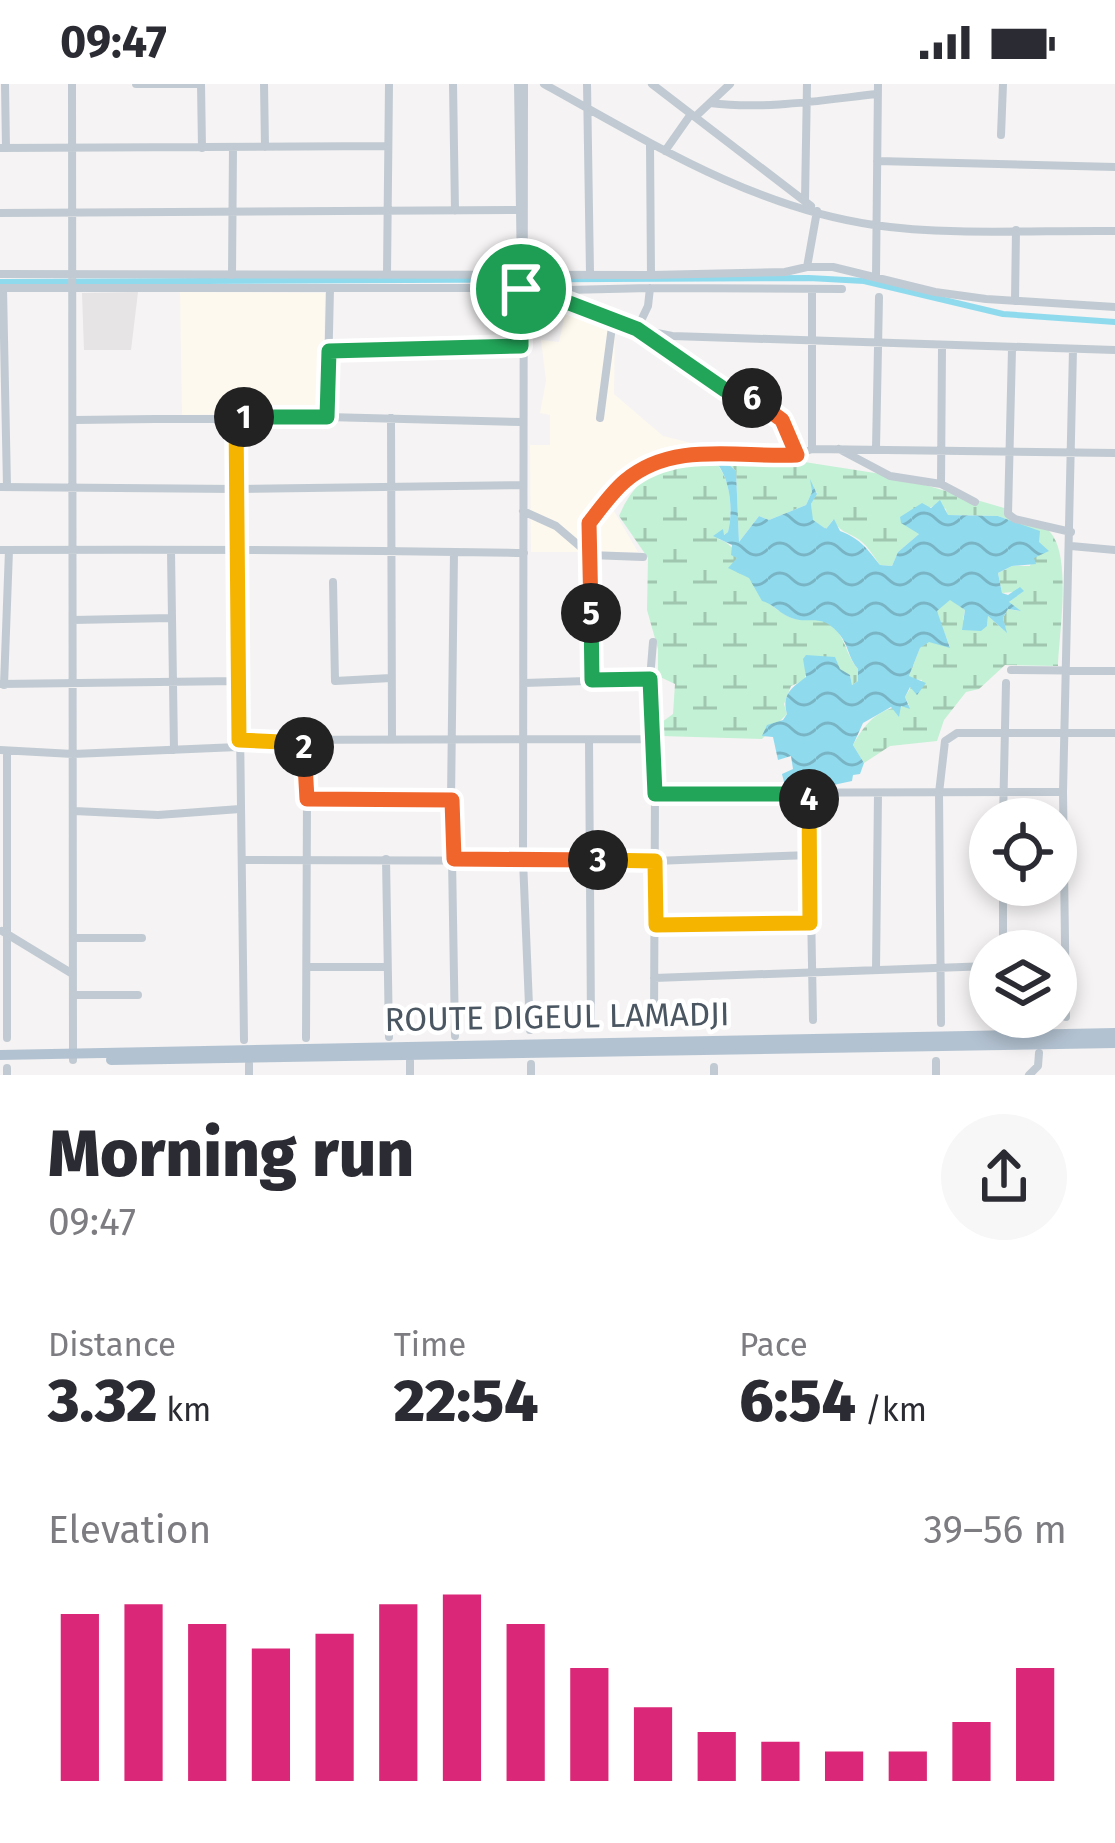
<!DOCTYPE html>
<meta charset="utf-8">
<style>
body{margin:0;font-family:"Fira Sans",sans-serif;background:#f7f7f7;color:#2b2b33;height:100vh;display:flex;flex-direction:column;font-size:45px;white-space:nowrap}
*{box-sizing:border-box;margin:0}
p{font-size:39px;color:#7c7c81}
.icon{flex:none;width:66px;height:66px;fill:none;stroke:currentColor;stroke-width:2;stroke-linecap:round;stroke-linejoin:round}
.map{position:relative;height:991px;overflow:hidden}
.drawer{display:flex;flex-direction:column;background:#fff;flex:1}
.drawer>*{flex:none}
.controls{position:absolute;left:969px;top:714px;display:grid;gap:24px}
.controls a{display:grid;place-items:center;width:108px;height:108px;border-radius:50%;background:#fff;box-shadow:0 6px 18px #0003;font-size:60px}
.pin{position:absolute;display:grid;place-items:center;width:102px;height:102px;color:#fff;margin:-51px;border:6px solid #fff;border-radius:50%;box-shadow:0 3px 12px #0007}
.km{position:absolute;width:60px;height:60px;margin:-30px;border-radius:50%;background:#222;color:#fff;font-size:33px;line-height:60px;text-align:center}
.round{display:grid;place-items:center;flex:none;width:126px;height:126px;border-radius:63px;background:#f7f7f7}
.head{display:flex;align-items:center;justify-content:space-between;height:204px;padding:0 48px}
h1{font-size:66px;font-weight:800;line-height:90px}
.metrics{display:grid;grid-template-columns:repeat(3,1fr);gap:18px;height:204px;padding:12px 48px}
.metrics div{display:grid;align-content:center}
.metrics b{font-size:60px;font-weight:800}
.metrics small{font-size:33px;font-weight:400}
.metrics p{font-size:33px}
.chart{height:336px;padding:24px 48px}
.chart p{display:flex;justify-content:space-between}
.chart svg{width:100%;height:216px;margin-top:12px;stroke:#db2777;stroke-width:6}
.status{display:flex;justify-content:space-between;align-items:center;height:84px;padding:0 60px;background:#fff;direction:ltr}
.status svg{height:33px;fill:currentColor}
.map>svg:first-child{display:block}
.commercial{fill:#fdf9ef}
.education{fill:#e6e4e5}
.wetland{fill:url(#wetland-marsh)}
.water{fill:url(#water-waves)}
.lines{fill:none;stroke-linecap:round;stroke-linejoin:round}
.canal{stroke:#90daee;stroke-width:6}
.minor{stroke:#c1cad2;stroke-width:8}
.major{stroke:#b3c2d1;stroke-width:10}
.split-1-casing{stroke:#fff;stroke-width:24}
.split-2-casing{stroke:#fff;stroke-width:24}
.split-3-casing{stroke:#fff;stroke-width:24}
.split-4-casing{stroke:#fff;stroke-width:24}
.split-5-casing{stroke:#fff;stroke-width:24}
.split-6-casing{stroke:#fff;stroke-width:24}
.split-7-casing{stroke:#fff;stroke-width:24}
.split-1{stroke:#22a559;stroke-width:15}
.split-2{stroke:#f5b400;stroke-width:15}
.split-3{stroke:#f0652b;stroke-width:15}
.split-4{stroke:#f5b400;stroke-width:15}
.split-5{stroke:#22a559;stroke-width:15}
.split-6{stroke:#f0652b;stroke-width:15}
.split-7{stroke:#22a559;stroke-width:15}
.labels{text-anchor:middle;stroke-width:9;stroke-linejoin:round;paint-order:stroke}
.street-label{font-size:33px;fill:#4a5661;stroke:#fff}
</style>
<div class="status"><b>09:47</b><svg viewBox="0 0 49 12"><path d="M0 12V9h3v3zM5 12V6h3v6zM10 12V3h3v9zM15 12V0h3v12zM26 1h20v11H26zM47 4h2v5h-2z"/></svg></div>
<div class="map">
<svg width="1115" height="991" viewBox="0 0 1115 991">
<defs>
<pattern id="wetland-marsh" width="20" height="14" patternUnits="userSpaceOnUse" patternTransform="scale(3)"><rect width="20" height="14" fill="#c3f1d5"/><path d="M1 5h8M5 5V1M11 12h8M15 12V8" fill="none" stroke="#a0c6b0"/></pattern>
<pattern id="water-waves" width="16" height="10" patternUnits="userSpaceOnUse" patternTransform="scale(3)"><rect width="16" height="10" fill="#90daee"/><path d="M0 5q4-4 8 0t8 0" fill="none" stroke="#78b4c4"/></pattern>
</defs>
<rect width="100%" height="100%" fill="#f5f3f3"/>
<path class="commercial" d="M180 208 325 209 323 329 182 331Z
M566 226 615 241 614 310 663 352 704 362 703 372 670 376 639 390 614 427 638 468H531L530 361H550V331L540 329 546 297 541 256 559 258Z"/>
<path class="education" d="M138 208 131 266H84L82 209Z"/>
<path class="wetland" d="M766 372 894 392 1011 426 1015 434C1027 436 1042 438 1050 448 1072 472 1059 550 1058 582L1005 581 979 605 966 608 944 636 937 657 890 662 864 679 853 661C867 636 879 624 909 621L905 613 911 603 917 610 922 596 910 595 909 592 920 564 928 557 950 563 936 527 950 515 965 526 963 536 987 542 988 532 1006 548 1003 534 1008 525 1020 527 1008 519 1023 507 1002 509 998 489 1012 482H1030L1033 474 1014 438 998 432 947 431 946 425 937 421 928 424 919 450 898 468 892 482 880 481C872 470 867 460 855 453 844 447 840 447 833 436L826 445 812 436 811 420 817 409 811 399 812 408 806 421 769 436 759 432 739 458 736 387 727 379 719 383C731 399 733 428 728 448L718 455C739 459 748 497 762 513 767 519 784 531 792 534 804 538 817 531 829 539 846 551 845 571 858 585V597L852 601 850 591 805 580V596L791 602 784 620 787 630 762 655 661 652 662 638 673 630 675 600 658 592V565L647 526 648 474 619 432C648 365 703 373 766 372Z"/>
<path class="water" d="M727 379 736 387 739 458 759 432 769 436 806 421 812 408 810 395 817 410 811 420 813 436 826 445 834 435 840 447C861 455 867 465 880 481L892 482 898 468 919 450 901 439 900 433 922 419 931 424 940 416 948 431 998 432 1040 447 1039 458 1049 467 1034 474 1036 480 1012 482 998 489 1002 509 1008 511 1020 503 1024 507 1009 518 1021 527 1008 525 1003 534 1007 549 988 532 987 542 981 547 962 546 965 526 950 516 937 527 950 564 929 558 920 564 909 592 926 599 917 611 910 603 905 613 910 625 901 622 899 633 891 623 863 639 853 661 864 679 860 690 853 691 852 697 824 703 823 733 815 742 821 726 817 707 784 698 782 690 793 685 791 672 778 676 773 653 762 652 767 641 783 636 787 630C781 610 793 603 806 593L803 575 806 571 835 573 840 585 850 591 852 601 858 597V585C848 574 849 562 840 551 820 526 808 543 787 532 777 527 773 520 762 517L749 494 728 484 737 474 731 471 732 461 713 452 723 445 724 451 728 448C733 428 731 400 719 382Z"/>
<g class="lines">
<path class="canal" d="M0 198 809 194 864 197 1003 230 1115 238"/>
<path class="minor" d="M5 0 6 64
M72 0 73 976
M136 0H201
M201 0 202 64
M264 0 265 63
M453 0 455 127
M518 0 521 188
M524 0 523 776 530 946
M544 0C649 58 754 124 874 141 949 152 1039 146 1115 147
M587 0 590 189
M652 0 811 122
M710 19C765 26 823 16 877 10
M696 32 730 0
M1001 51 1003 0
M650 61 651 191
M0 64 388 62
M665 67 691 30
M877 77 1115 83
M805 116 807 0
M0 129 517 126
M807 183 817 127
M0 190 651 191 785 188 807 183H833L935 208 986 215 1115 223
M387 190 389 0
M232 191 233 63
M876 192 878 0
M0 204H530L637 245 672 252 1115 266
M3 204 7 403
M812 205V365
M551 213 567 206 650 204 842 205
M1015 217 1016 146
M637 245 648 222 650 204
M643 249 711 297 725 306 743 309 782 336 797 371
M1012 265 1008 430 1015 435 1071 448
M329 267 521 262
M236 333 244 956
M327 333 330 205
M391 334 392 655
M600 334 613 235
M75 336 327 333 521 338
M876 364 879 213
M839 365 890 392 941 400 975 418
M941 400 942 263
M0 403 237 405 522 401
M523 427 556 442 590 471 592 596
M1071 462 1115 466
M0 466C175 465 349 466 524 469
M171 468 174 666
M454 468 451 716 455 952
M643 473 590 471 589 439C638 382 658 366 736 371 762 373 788 374 812 365L1115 369
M333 498 335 597 391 594
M73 536 171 534
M1011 586 1115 587
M650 595 653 558
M524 599 650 595 655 709 654 938
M0 600 238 597
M4 601 9 466
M239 656 653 655
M589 656 591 940
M303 659 307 715 306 954
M0 666 73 670 238 663
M655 709 1063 708
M809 711 813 936
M307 715 451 716
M74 727 158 731 240 725
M1003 735 1006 599
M386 775 389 953
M242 776 655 777 810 771
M656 841 810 839
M2 847 71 889
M73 854H142
M1003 867V801
M307 883H387
M876 885 878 710
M654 894 990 882
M73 911H138
M1066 933 1063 708 1073 265
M941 939 939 709 945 657 957 649H1115
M7 954V667
M410 977V991
M936 977V991
M249 980V991
M531 980V991
M714 983V991
M7 984V991
M1029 991 1038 982 1039 969"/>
<path class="major" d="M0 971 1115 949
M111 976 1115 959"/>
</g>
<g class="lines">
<defs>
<path id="split-1" d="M244 333H327L329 267 521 262V205"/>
<path id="split-2" d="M244 333H236L239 656 303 659 304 663"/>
<path id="split-3" d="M304 663 307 715 452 716 454 775 598 776"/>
<path id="split-4" d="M598 776 655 777 656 841 810 839 809 715"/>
<path id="split-5" d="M591 529 592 596 650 595 655 710H789L809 711V715"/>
<path id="split-6" d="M591 529 589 439C600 425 612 408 625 397 673 356 740 374 797 371L782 336 752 314"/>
<path id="split-7" d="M521 205 530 204 637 245 725 306 752 314"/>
</defs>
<use href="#split-1" class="split-1-casing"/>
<use href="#split-2" class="split-2-casing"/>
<use href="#split-3" class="split-3-casing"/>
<use href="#split-4" class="split-4-casing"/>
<use href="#split-5" class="split-5-casing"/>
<use href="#split-6" class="split-6-casing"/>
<use href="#split-7" class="split-7-casing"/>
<use href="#split-1" class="split-1"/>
<use href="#split-2" class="split-2"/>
<use href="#split-3" class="split-3"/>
<use href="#split-4" class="split-4"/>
<use href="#split-5" class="split-5"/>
<use href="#split-6" class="split-6"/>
<use href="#split-7" class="split-7"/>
</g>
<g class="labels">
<g class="street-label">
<text transform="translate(557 932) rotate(-1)" y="12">ROUTE DIGEUL LAMADJI</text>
</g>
</g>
</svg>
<div class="controls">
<a><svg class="icon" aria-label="locate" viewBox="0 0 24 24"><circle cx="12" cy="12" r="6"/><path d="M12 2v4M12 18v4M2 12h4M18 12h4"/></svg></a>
<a><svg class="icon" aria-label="layers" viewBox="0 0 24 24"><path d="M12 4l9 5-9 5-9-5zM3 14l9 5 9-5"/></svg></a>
</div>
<div class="pin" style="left:521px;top:205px;background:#1e9e55"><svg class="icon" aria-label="arrive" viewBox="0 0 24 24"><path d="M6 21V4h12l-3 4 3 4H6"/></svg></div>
<b class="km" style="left:244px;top:333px">1</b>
<b class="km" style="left:304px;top:663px">2</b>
<b class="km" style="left:598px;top:776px">3</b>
<b class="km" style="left:809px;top:715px">4</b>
<b class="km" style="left:591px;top:529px">5</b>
<b class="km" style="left:752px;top:314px">6</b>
</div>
<section class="drawer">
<div class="head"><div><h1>Morning run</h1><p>09:47</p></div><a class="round"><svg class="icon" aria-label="share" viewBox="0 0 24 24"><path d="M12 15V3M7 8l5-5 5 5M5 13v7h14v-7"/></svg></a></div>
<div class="metrics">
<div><p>Distance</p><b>3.32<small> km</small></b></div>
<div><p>Time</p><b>22:54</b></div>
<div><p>Pace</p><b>6:54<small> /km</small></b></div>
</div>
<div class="chart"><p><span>Elevation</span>39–56 m</p>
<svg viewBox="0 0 160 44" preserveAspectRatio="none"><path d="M5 44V10M15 44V8M25 44V12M35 44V17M45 44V14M55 44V8M65 44V6M75 44V12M85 44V21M95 44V29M105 44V34M115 44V36M125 44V38M135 44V38M145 44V32M155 44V21"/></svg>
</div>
</section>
